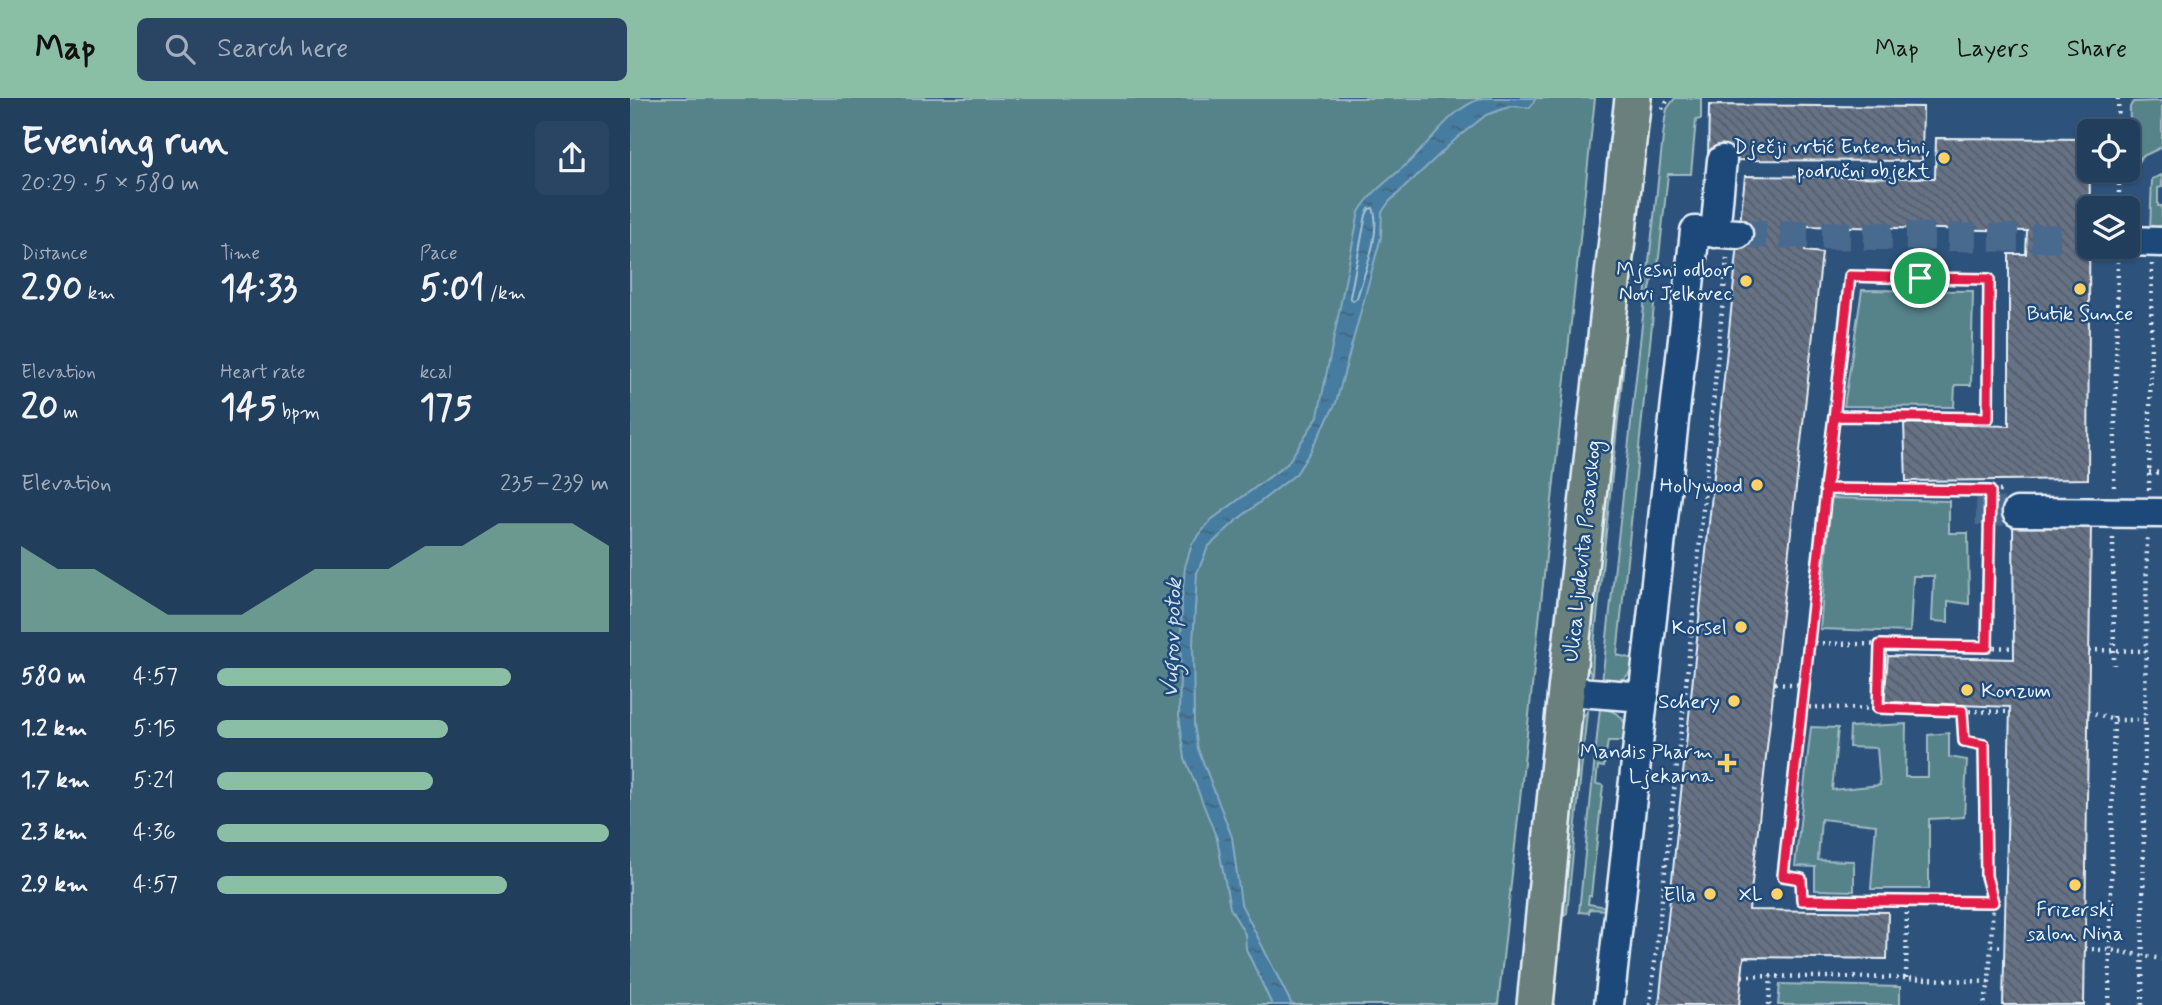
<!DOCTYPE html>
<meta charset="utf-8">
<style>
body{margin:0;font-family:Mynerve,sans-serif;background:#2a4563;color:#f1f3f6;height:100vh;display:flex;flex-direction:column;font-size:26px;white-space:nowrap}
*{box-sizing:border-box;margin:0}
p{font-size:23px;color:#a2aebc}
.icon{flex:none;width:38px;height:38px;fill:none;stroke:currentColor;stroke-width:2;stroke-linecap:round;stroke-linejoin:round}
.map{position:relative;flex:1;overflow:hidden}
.details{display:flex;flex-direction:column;background:#223e5d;width:630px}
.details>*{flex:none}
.fabs{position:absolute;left:1447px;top:21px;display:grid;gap:14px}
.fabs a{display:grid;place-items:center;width:63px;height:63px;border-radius:10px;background:#223e5d;box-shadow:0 2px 5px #0004,0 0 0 2px #3f5772;font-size:35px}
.pin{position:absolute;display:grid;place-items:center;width:60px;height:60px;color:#fff;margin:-30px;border:4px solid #fff;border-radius:50%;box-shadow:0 2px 7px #0007}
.round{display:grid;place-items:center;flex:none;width:74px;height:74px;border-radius:10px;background:#2a4563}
.headline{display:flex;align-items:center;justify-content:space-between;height:119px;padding:0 21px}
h1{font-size:38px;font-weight:800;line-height:52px}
.stats{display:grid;grid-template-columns:repeat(3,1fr);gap:10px;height:119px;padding:7px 21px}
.stats div{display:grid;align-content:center}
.stats b{font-size:35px;font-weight:800}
.stats small{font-size:19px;font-weight:400}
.stats p{font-size:19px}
.chart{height:196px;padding:14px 21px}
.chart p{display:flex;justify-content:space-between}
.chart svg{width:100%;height:126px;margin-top:7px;fill:#8abfa5;opacity:.7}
ul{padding:0 21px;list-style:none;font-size:23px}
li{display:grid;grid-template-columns:112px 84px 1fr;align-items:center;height:52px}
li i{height:18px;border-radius:9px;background:#8abfa5}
header{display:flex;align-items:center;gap:42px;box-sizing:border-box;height:98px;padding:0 35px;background:#8abfa5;color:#111}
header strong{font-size:33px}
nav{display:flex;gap:38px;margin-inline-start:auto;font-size:24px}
.search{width:490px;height:63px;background:#2a4563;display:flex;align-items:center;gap:18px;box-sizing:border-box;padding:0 24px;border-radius:10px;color:#a2aebc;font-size:26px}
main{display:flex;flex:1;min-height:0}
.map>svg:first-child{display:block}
.green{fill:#57828a;stroke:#a0bac1;stroke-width:2}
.water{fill:url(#water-ripples);stroke:#86abc3;stroke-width:2}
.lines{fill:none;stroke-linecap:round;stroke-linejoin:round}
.shore{stroke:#a6c2d5;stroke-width:2}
.building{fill:url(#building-back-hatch);stroke:#e8f1f8;stroke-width:2}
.minor-tunnel{stroke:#496a8f;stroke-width:28;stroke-dasharray:28 14;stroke-linecap:butt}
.minor-casing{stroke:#e8f1f8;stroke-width:33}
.major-casing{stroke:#e8f1f8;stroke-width:40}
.path{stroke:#e8f1f8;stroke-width:4.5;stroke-dasharray:2 5;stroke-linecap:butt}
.minor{stroke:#1f4a7a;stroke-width:28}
.major{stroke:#6a807c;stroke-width:35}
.route-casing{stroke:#fff;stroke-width:14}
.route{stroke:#e11d48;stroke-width:9}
.poi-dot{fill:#ffd166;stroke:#1f4a7a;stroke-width:2.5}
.labels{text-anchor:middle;stroke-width:5;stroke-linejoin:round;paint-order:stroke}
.poi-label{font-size:21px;fill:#e8f1f8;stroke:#1f4a7a;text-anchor:end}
.street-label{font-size:21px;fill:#e8f1f8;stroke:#1f4a7a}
.water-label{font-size:23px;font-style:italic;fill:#cfdfeb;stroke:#1f4a7a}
</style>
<header>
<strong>Map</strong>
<div class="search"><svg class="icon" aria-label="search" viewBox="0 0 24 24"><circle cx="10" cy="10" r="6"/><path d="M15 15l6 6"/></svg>Search here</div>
<nav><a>Map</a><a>Layers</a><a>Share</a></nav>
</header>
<main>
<section class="details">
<div class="headline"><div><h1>Evening run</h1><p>20:29 · 5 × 580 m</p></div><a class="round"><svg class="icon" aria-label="share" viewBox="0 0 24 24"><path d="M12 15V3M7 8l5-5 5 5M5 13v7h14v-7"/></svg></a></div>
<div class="stats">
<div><p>Distance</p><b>2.90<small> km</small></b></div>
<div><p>Time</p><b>14:33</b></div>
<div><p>Pace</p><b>5:01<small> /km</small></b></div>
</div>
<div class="stats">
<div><p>Elevation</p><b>20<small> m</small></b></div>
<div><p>Heart rate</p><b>145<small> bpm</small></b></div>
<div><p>kcal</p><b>175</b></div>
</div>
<div class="chart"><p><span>Elevation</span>235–239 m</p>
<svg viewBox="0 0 160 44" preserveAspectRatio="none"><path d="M0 44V14L10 22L20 22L30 30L40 38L50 38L60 38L70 30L80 22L90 22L100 22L110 14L120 14L130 6L140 6L150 6L160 14V44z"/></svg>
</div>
<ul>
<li><b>580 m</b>4:57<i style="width:75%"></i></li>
<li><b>1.2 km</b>5:15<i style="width:59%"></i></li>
<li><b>1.7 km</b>5:21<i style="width:55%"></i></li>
<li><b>2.3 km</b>4:36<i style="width:100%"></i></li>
<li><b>2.9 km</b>4:57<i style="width:74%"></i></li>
</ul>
</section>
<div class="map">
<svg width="1532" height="907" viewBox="0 0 1532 907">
<defs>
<pattern id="water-ripples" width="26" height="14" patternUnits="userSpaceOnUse" patternTransform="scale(1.75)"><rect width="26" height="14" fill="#447ca0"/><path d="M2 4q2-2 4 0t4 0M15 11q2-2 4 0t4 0" fill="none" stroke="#456579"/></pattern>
<pattern id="building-back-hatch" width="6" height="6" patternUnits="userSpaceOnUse" patternTransform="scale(1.75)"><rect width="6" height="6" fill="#667285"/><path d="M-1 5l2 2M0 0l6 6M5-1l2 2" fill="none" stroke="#565d68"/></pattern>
</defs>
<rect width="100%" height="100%" fill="#2d527c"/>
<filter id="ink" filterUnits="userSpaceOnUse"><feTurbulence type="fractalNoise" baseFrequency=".0143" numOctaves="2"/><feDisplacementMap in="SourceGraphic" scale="14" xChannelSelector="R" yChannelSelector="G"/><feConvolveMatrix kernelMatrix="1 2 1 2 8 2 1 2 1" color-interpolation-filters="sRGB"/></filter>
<g filter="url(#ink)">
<path class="green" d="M0 0H965L868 907H0Z
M1045 0H1071V21L1066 22 1061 76H1038L1027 177H1023L1019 197 1025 198 987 557 1004 561C1002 581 990 584 972 584L1035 21 1037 11Z
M1532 3V49L1511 59 1498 83 1500 9 1503 4Z
M1532 77V89L1528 90V108H1532V132H1520L1522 81Z
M1232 192 1343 193 1341 287H1325L1324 309 1214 308Z
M994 264 963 557 962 578 956 567 982 333Z
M1201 400 1319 403V435H1338L1339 506 1318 503V524L1302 523 1304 478H1283L1280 534 1190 531Z
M970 610C988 613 998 620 996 640L993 643H978L974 669 968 668 966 686 973 687 961 798H959L958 806 978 809V812L959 811V815L949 814Z
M957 614 937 815 934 817 941 708 951 622Z
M1276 626 1275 679H1298V637L1319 635V659L1337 662 1334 719 1299 721V791H1241L1246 727 1191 721 1188 762 1224 763V793L1185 792V769L1165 768 1181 629 1208 630 1202 692 1250 687 1247 650 1219 649 1220 629Z
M1150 886 1270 889V907H1148Z"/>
<path class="water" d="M853 0H906L900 10 882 8 856 17 827 40 759 104 752 114 751 139 706 305 680 354 666 376 607 422 578 449 567 475 563 546 564 626 568 651 602 739 611 806 662 907H642L616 851 615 836 600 810 587 741 555 660 549 617 552 501 555 469 562 446 581 422 657 366 688 318 729 114C741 93 761 81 779 64 803 42 820 10 853 0Z"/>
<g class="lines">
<path class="shore" d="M743 110C752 133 734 176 727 200L723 203 720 199 736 117 739 111Z"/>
</g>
<path class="building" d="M1079 7 1293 9 1292 63 1078 62Z
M1306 40 1460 41 1458 381 1276 383 1274 325 1379 328V156H1396L1397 133 1177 128 1175 153 1192 155 1119 812 1258 814 1257 861 1114 859 1109 907H1029L1115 78 1305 80Z
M1383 424 1461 426 1454 907H1373L1380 609 1254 604 1258 558 1384 561Z"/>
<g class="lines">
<path class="minor-tunnel" d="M1108 136 1460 141
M1346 413 1387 414"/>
<defs>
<path id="minor" d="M1085 135 1092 62
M1498 143 1532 144
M1387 414 1532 415
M936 593 1014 599
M979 907 1065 133 1108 136"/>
<path id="major" d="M905 907 936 593 1003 0"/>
</defs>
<use href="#minor" class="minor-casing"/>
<use href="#major" class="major-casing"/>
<path class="path" d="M1488 0 1489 33
M1032 11 1039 0
M1489 72V110
M1519 374 1532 375
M1484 389 1488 164
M1195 391 1220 178 1359 181 1358 319 1204 318
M1519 392 1522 166
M1483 440 1484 567
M1178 545 1357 549 1360 393
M1357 549 1384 550
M1459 552 1516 553
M1145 585 1174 587 1153 777 1171 781 1172 802 1363 804
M1174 587 1195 391 1371 393
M1172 609 1332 613 1333 643 1354 647 1356 778 1363 804 1359 884 1354 907
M1248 610 1250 546
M1332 613 1380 614
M1458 614 1484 622H1515L1517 440
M1361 848 1374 849
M1455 851 1480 852 1532 861
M1112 878 1276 880 1359 884
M1276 880 1277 803
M1020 907 1057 578 1097 160
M1139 907 1141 878
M1479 907 1484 613
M1512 907 1515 622"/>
<use href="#minor" class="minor"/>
<use href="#major" class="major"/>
</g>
</g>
<g class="lines" filter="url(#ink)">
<defs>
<path id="route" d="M1290 180 1220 178C1196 378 1176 578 1153 778L1171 781 1172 802 1363 804 1356 778 1354 647 1334 643 1332 613 1248 610 1250 547 1357 549 1360 393 1195 391 1204 318 1358 320 1359 181 1290 180"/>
</defs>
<use href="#route" class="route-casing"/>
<use href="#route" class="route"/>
</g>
<g class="poi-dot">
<circle cx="1314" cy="60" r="7"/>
<circle cx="1116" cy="183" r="7"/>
<circle cx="1450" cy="191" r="7"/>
<circle cx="1127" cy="387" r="7"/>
<circle cx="1111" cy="529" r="7"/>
<circle cx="1337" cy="592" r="7"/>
<circle cx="1104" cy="603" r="7"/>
<path d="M1093.5 654.5h7v7h7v7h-7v7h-7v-7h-7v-7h7z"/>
<circle cx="1445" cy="787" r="7"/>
<circle cx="1080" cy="796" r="7"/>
<circle cx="1147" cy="796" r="7"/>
</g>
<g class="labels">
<g class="poi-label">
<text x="1300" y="55">Dječji vrtić Ententini,<tspan x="1300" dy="24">područni objekt</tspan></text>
<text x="1102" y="178">Mjesni odbor<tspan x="1102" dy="24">Novi Jelkovec</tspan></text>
<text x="1450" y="222" text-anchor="middle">Butik Sunce</text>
<text x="1113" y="394">Hollywood</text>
<text x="1097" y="536">Korsel</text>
<text x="1351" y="599" text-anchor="start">Konzum</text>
<text x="1090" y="610">Schery</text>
<text x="1083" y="660">Mandis Pharm<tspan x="1083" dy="24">Ljekarna</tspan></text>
<text x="1066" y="803">Ella</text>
<text x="1133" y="803">XL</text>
<text x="1445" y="818" text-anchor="middle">Frizerski<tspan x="1445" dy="24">salon Nina</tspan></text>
</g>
<g class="street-label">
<text transform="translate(952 453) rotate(-84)" y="7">Ulica Ljudevita Posavskog</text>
</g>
<g class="water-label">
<text transform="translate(541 540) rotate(-88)" y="8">Vugrov potok</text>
</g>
</g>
</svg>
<div class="fabs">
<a><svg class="icon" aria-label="locate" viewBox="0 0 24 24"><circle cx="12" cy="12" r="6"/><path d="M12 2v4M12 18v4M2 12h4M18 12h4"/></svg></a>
<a><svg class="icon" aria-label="layers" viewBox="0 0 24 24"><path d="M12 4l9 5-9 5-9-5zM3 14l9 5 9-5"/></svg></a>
</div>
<div class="pin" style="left:1290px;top:180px;background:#1e9e55"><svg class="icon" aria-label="arrive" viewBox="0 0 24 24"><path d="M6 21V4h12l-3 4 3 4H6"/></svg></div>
</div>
</main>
